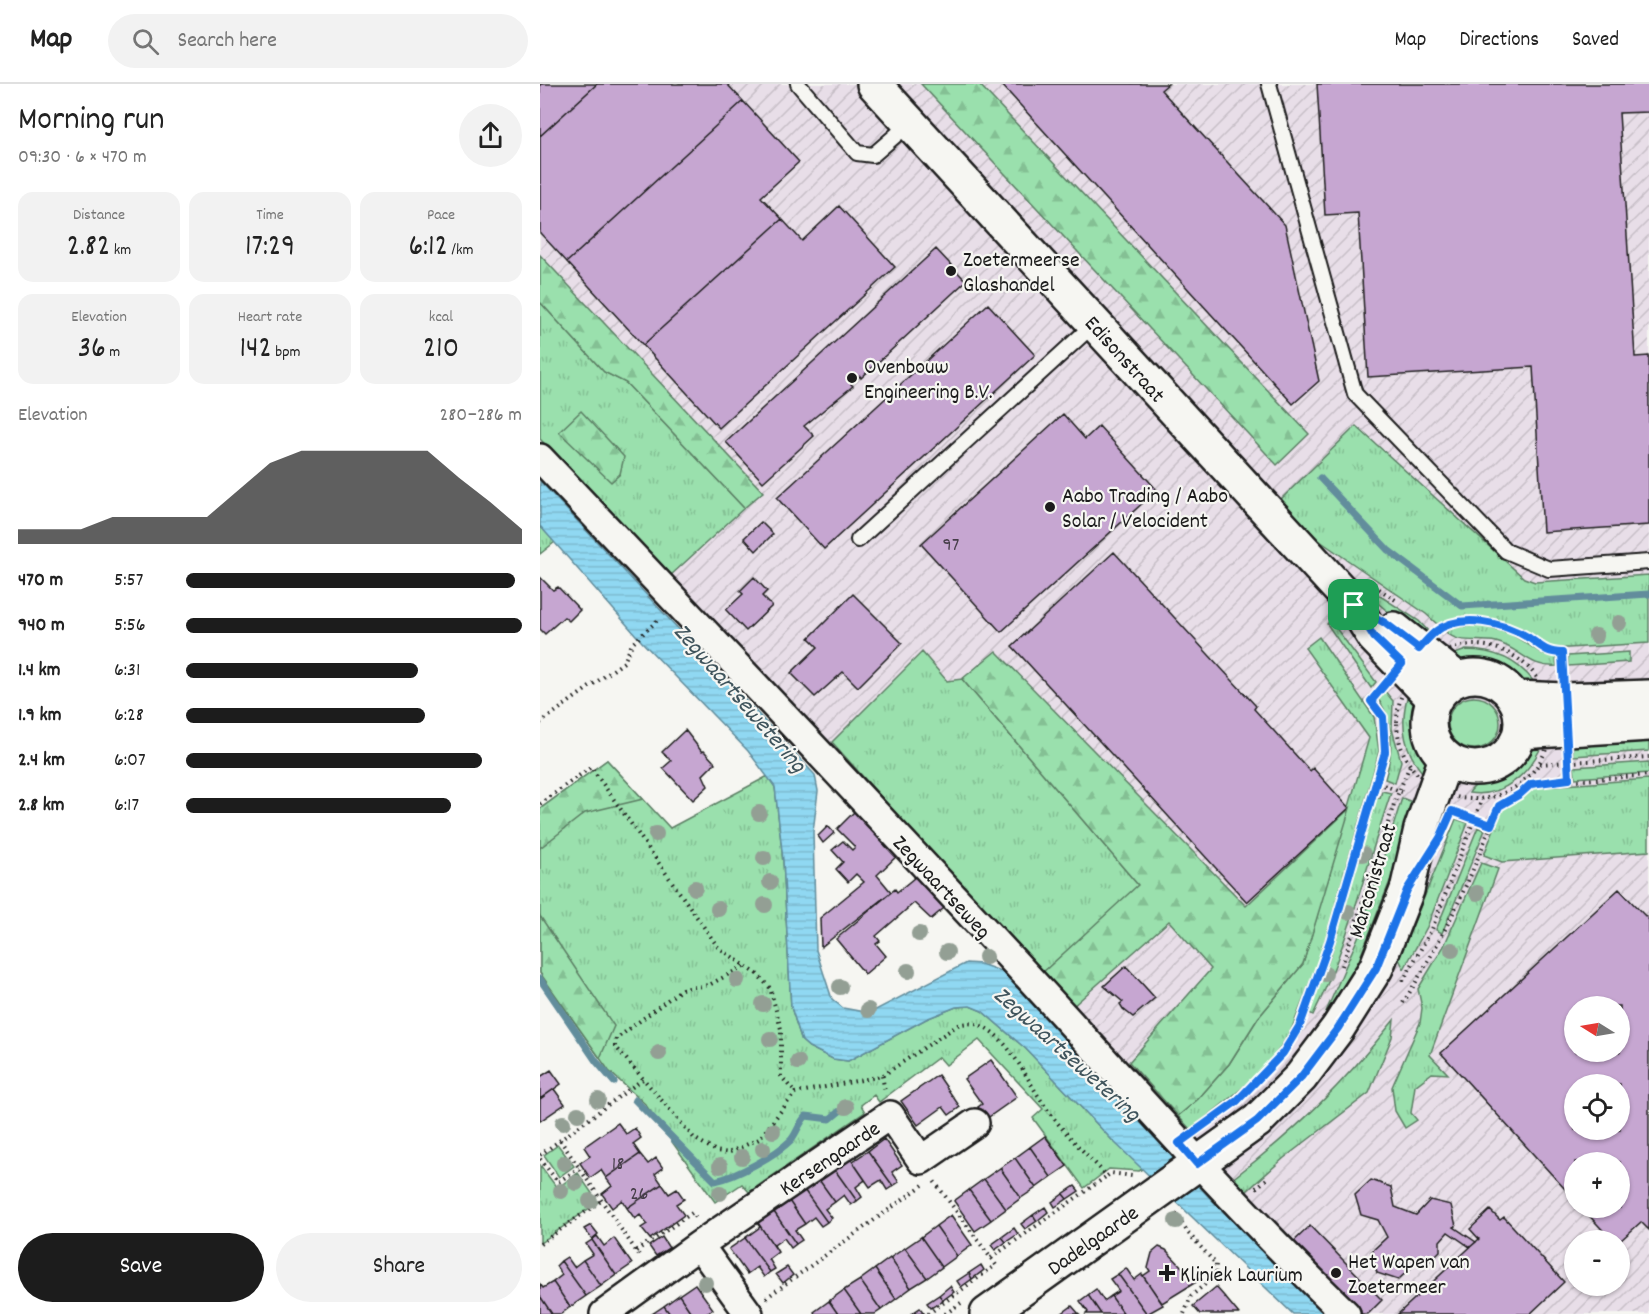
<!DOCTYPE html>
<meta charset="utf-8">
<style>
body{margin:0;font-family:Dekko,sans-serif;background:#f2f2f2;color:#222;height:100vh;display:flex;flex-direction:column;font-size:22px;white-space:nowrap}
*{box-sizing:border-box;margin:0}
p{font-size:20px;color:#767676}
.icon{flex:none;width:33px;height:33px;fill:none;stroke:currentColor;stroke-width:2;stroke-linecap:round;stroke-linejoin:round}
.map{position:relative;flex:1;overflow:hidden}
.details{display:flex;flex-direction:column;background:#fff;width:540px}
.details>*{flex:none}
.needle{width:39px;rotate:281deg}
.tools{position:absolute;left:1024px;top:912px;display:grid;gap:12px}
.tools a{display:grid;place-items:center;width:66px;height:66px;border-radius:50%;background:#fff;box-shadow:0 2px 4px #0004;font-size:30px}
.pin{position:absolute;display:grid;place-items:center;width:51px;height:51px;color:#fff;margin:-26px;border-radius:12px;box-shadow:0 3px 9px #0006}
.round{display:grid;place-items:center;flex:none;width:63px;height:63px;border-radius:32px;background:#f2f2f2}
.head{display:flex;align-items:center;justify-content:space-between;height:102px;padding:0 18px}
h1{font-size:33px;font-weight:600;line-height:45px}
.stats{display:grid;grid-template-columns:repeat(3,1fr);gap:9px;height:102px;padding:6px 18px}
.stats div{display:grid;align-content:center;border-radius:15px;background:#f2f2f2;text-align:center}
.stats b{font-size:30px;font-weight:600}
.stats small{font-size:16px;font-weight:400}
.stats p{font-size:16px}
.chart{height:168px;padding:12px 18px}
.chart p{display:flex;justify-content:space-between}
.chart svg{width:100%;height:108px;margin-top:6px;fill:#1c1c1c;opacity:.7}
.cta{display:flex;gap:12px;margin-top:auto;padding:12px 18px}
.cta a{flex:1;height:69px;border-radius:36px;background:#1c1c1c;color:#fff;font-size:24px;font-weight:600;line-height:69px;text-align:center}
.cta a+a{background:#f2f2f2;color:#222}
ul{padding:0 18px;list-style:none;font-size:20px}
li{display:grid;grid-template-columns:96px 72px 1fr;align-items:center;height:45px}
li i{height:15px;border-radius:8px;background:#1c1c1c}
header{display:flex;align-items:center;gap:36px;box-sizing:border-box;height:84px;padding:0 30px;background:#fff;border-bottom:2px solid #e0e0e0}
header strong{font-size:28px}
nav{display:flex;gap:33px;margin-inline-start:auto;font-size:21px}
.search{width:420px;height:54px;background:#f2f2f2;display:flex;align-items:center;gap:15px;box-sizing:border-box;padding:0 21px;border-radius:33px;color:#767676;font-size:22px}
main{display:flex;flex:1;min-height:0}
.map>svg:first-child{display:block}
.industrial{fill:url(#industrial-furrows);fill-rule:evenodd}
.grass{fill:url(#grass-tufts);stroke:#5b7e64;stroke-width:1.5}
.forest{fill:url(#forest-firs);stroke:#5b7e64;stroke-width:1.5}
.garden{fill:#9ae0ad;stroke:#5b7e64;stroke-width:1.5}
.water{fill:url(#water-rules);stroke:#628d9c;stroke-width:1.5}
.lines{fill:none;stroke-linecap:round;stroke-linejoin:round}
.stream{stroke:#628d9c;stroke-width:7}
.building{fill:#c6a6d1;stroke:#1c1c1c;stroke-width:1.5;fill-rule:evenodd}
.service-casing{stroke:#1c1c1c;stroke-width:18}
.minor-casing{stroke:#1c1c1c;stroke-width:32}
.tertiary-casing{stroke:#1c1c1c;stroke-width:38}
.path{stroke:#1c1c1c;stroke-width:4;stroke-dasharray:1.5 4.5;stroke-linecap:butt}
.service{stroke:#f6f6f2;stroke-width:14}
.minor{stroke:#f6f6f2;stroke-width:27}
.tertiary{stroke:#f6f6f2;stroke-width:33}
.tree{fill:#939f94}
.route-casing{stroke:#fff;stroke-width:12}
.route{stroke:#1a73e8;stroke-width:8}
.poi-dot{fill:#1c1c1c;stroke:#f6f6f2;stroke-width:2}
.labels{text-anchor:middle;stroke-width:4.5;stroke-linejoin:round;paint-order:stroke}
.number-label{font-size:20px;fill:#463e49}
.poi-label{font-size:22px;fill:#1c1c1c;stroke:#f6f6f2;text-anchor:start}
.street-label{font-size:22px;fill:#1c1c1c;stroke:#f6f6f2}
.water-label{font-size:24px;font-style:italic;fill:#3f545c;stroke:#f6f6f2}
</style>
<header>
<strong>Map</strong>
<div class="search"><svg class="icon" aria-label="search" viewBox="0 0 24 24"><circle cx="10" cy="10" r="6"/><path d="M15 15l6 6"/></svg>Search here</div>
<nav><a>Map</a><a>Directions</a><a>Saved</a></nav>
</header>
<main>
<section class="details">
<div class="head"><div><h1>Morning run</h1><p>09:30 · 6 × 470 m</p></div><a class="round"><svg class="icon" aria-label="share" viewBox="0 0 24 24"><path d="M12 15V3M7 8l5-5 5 5M5 13v7h14v-7"/></svg></a></div>
<div class="stats">
<div><p>Distance</p><b>2.82<small> km</small></b></div>
<div><p>Time</p><b>17:29</b></div>
<div><p>Pace</p><b>6:12<small> /km</small></b></div>
</div>
<div class="stats">
<div><p>Elevation</p><b>36<small> m</small></b></div>
<div><p>Heart rate</p><b>142<small> bpm</small></b></div>
<div><p>kcal</p><b>210</b></div>
</div>
<div class="chart"><p><span>Elevation</span>280–286 m</p>
<svg viewBox="0 0 160 44" preserveAspectRatio="none"><path d="M0 44V38L10 38L20 38L30 33L40 33L50 33L60 33L70 22L80 11L90 6L100 6L110 6L120 6L130 6L140 17L150 27L160 38V44z"/></svg>
</div>
<ul>
<li><b>470 m</b>5:57<i style="width:98%"></i></li>
<li><b>940 m</b>5:56<i style="width:100%"></i></li>
<li><b>1.4 km</b>6:31<i style="width:69%"></i></li>
<li><b>1.9 km</b>6:28<i style="width:71%"></i></li>
<li><b>2.4 km</b>6:07<i style="width:88%"></i></li>
<li><b>2.8 km</b>6:17<i style="width:79%"></i></li>
</ul>
<div class="cta"><a>Save</a><a>Share</a></div>
</section>
<div class="map">
<svg width="1109" height="1230" viewBox="0 0 1109 1230">
<defs>
<pattern id="industrial-furrows" width="10" height="10" patternUnits="userSpaceOnUse" patternTransform="scale(1.5)"><rect width="10" height="10" fill="#e8dee8"/><path d="M-1 1l2-2M0 10L10 0M9 11l2-2" fill="none" stroke="#c6bec6"/></pattern>
<pattern id="grass-tufts" width="24" height="20" patternUnits="userSpaceOnUse" patternTransform="scale(1.5)"><rect width="24" height="20" fill="#9ae0ad"/><path d="M3 7l-1-3M5 7V3M7 7l1-3M15 17l-1-3M17 17v-4M19 17l1-3" fill="none" stroke="#84c094"/></pattern>
<pattern id="forest-firs" width="22" height="20" patternUnits="userSpaceOnUse" patternTransform="scale(1.5)"><rect width="22" height="20" fill="#9ae0ad"/><path d="M5 1l3.5 6h-7zM16 11l3.5 6h-7z" fill="#84c094"/></pattern>
<pattern id="water-rules" width="6" height="5" patternUnits="userSpaceOnUse" patternTransform="scale(1.5)"><rect width="6" height="5" fill="#90d8f2"/><path d="M0 2.5h6" fill="none" stroke="#7cb9cf"/></pattern>
</defs>
<rect width="100%" height="100%" fill="#f6f6f2"/>
<filter id="ink" filterUnits="userSpaceOnUse"><feTurbulence type="fractalNoise" baseFrequency=".0167" numOctaves="2"/><feDisplacementMap in="SourceGraphic" scale="12" xChannelSelector="R" yChannelSelector="G"/><feConvolveMatrix kernelMatrix="1 2 1 2 8 2 1 2 1" color-interpolation-filters="sRGB"/></filter>
<g filter="url(#ink)">
<path class="industrial" d="M0 0H1109V1230H806L0 364ZM1035 922H1080V968H1035ZM1035 1000H1080V1046H1035ZM1035 1078H1080V1124H1035ZM1035 1156H1080V1202H1035Z"/>
<path class="grass" d="M0 218 64 288 86 299 204 424 130 492 0 355Z
M816 342 984 494 995 498 1109 491V559L1012 565 981 545 953 536 936 534 897 540 886 530 777 455 739 417Z
M0 442 15 458 0 470Z
M817 497 879 537 889 548 881 555 816 501Z
M790 536 836 598 831 604 787 540Z
M938 541 970 549 1003 570 1016 572 1017 582C988 584 982 565 956 558 939 554 919 561 906 548L913 543Z
M779 553 834 633 839 667 836 679 781 872 750 949 736 970 711 997 651 1046 638 1032 658 1015 689 980 718 934 763 880 829 654 765 564Z
M926 566C956 566 980 577 997 602L976 598 959 585 913 579 904 574Z
M382 568 407 597 422 595 599 802 500 891 292 658Z
M1089 568V578L1028 582V572Z
M844 606 853 617 852 645 861 677 855 699 845 695C853 668 855 639 838 615Z
M868 610 877 612V645L889 681 887 694C864 669 859 642 868 610Z
M1032 652 1109 655V667L1033 672Z
M1003 659C990 689 964 714 929 709 937 695 956 694 969 684 982 675 986 662 1003 659Z
M67 676 130 744 228 692 235 703 243 776 251 923 262 957 269 963 293 975 308 977 386 935 416 923 430 922 442 927 486 965 572 1056 604 1084 599 1087 569 1085 544 1104 493 1034 503 1025 439 956 406 981 399 973 339 1018 334 1011 321 1021 325 1028 209 1108 202 1100 175 1118 105 1020 69 987 0 889V725Z
M1109 678V689L1035 694 1034 683Z
M1109 695V767L962 778 944 771 962 724 994 703Z
M842 707 851 709C825 784 809 860 773 931L768 928 791 870 835 713 840 714Z
M862 714 880 721 817 881 784 939 782 937 819 851Z
M916 735 928 739 887 843 864 885 859 875Z
M938 743 945 746 902 849 896 846Z
M941 779 958 785 890 971 908 990 892 989 875 1002 871 1029 877 1036 865 1044 855 1027 852 1003 880 939 882 924 878 905 904 862Z
M854 936 852 953 829 1009 744 1074 700 1113 691 1096C757 1046 802 1001 854 936Z
M18 1061 34 1082 19 1093 4 1071Z
M0 1081 17 1104 38 1089 58 1118 0 1159Z"/>
<path class="forest" d="M381 0H439L769 350 737 381Z
M0 171 223 408 204 424 86 299 64 288 0 218Z
M41 327 84 373 80 390 71 398 19 348Z
M456 567 706 822 810 724 763 880 718 934 689 980 658 1015 638 1032 589 978 671 885 629 837 531 924 500 891 598 801 422 595Z
M67 676 103 715 45 729 0 764V725Z
M0 832 74 942 60 974 0 889Z"/>
<path class="garden" d="M908 639a26 26 0 1 1 52 0a26 26 0 1 1-52 0Z"/>
<path class="water" d="M0 397 275 691 278 707 273 748 276 866 292 915 303 924 330 929 426 879 441 880 463 888 667 1111 786 1230H753L572 1056 486 965 442 927 430 922 416 923 386 935 308 977 293 975 269 963 262 957 251 923 243 776 235 703 208 667 102 558 0 442Z"/>
<g class="lines">
<path class="stream" d="M780 394 848 466 922 522 1109 510
M0 895 56 977 74 998
M95 1016 175 1097C196 1093 236 1071 251 1056 257 1049 259 1039 266 1032L290 1035 301 1026"/>
</g>
<path class="building" d="M0 0H57L0 52Z
M57 0H187L203 17 27 178 0 149V52Z
M461 0H628L621 6 745 141 779 297 753 320Z
M777 0H1109V28L1079 29 1095 273 1109 272V441L1003 448 993 283 828 293 818 129 785 131Z
M203 17 259 78 221 113 242 135 103 261 27 178Z
M299 122 355 183 179 344 103 261 242 135 262 157Z
M396 165 426 197 321 294 320 292 311 300 313 302 264 342 274 352 223 398 186 358Z
M448 220 495 271 284 465 237 414Z
M523 330 545 355 559 342 617 406 461 548 381 460Z
M221 438 233 450 216 467 204 454Z
M574 468 716 622 714 625 770 687 773 684 809 724 707 818 472 562Z
M0 493 13 506 18 503 40 526 29 537 24 533 5 550 0 545Z
M214 493 227 507 222 512 232 522 206 547 186 526 203 510 200 507Z
M313 510 362 559 318 603 303 588 275 613 251 589 278 563 269 554Z
M145 646 162 668 164 667 175 679 163 691 168 702 153 716 123 684 131 677 122 668Z
M317 725 360 769 337 791 351 808 281 863 280 834 324 798 316 790 308 798 296 785 303 778 292 766 303 757 312 766 315 763 297 745Z
M288 742 294 749 283 759 278 752Z
M380 789 409 820 391 835 374 819 336 852 340 857 336 860 346 872 325 890 296 855 355 805 357 808Z
M1079 805 1109 836V1146L1101 1138 1080 1157 1072 1156 1042 1124H1080V1078H1035V1116L901 969ZM1035 922H1080V968H1035ZM1035 1000H1080V1046H1035Z
M586 882 615 914 593 933 583 925 580 920 583 918 564 902Z
M451 976 477 1013 446 1035 438 1023 442 1020 424 995Z
M11 986 21 1000 0 1015V993Z
M398 991 420 1023 409 1031 403 1023 378 1041 361 1017Z
M14 1005 25 1020 0 1037V1015Z
M78 1039 86 1050 95 1044 101 1054 93 1060 100 1070 66 1094 61 1086 50 1094 40 1079 50 1072 44 1063Z
M505 1052 527 1082 511 1093 490 1063Z
M344 1055 362 1081 352 1088 359 1098 353 1102 328 1067Z
M490 1063 511 1093 496 1104 475 1074Z
M328 1067 353 1102 347 1106 341 1096 330 1103 308 1071 313 1077Z
M100 1070 108 1080 116 1074 123 1084 115 1090 122 1100 87 1124 82 1116 72 1124 62 1110 72 1102 66 1094Z
M308 1071 325 1096 316 1103 322 1113 317 1117 292 1082Z
M475 1074 496 1104 481 1114 460 1084Z
M292 1082 317 1117 311 1121 304 1111 295 1118 277 1093Z
M460 1084 481 1114 466 1125 444 1095Z
M277 1093 295 1118 285 1125 292 1134 287 1138 262 1103Z
M444 1095 466 1125 451 1136 429 1106Z
M831 1096 851 1103 855 1123 876 1131 890 1116 911 1121 916 1142 914 1143 936 1158 930 1163 908 1148 900 1157V1167L885 1182 876 1179 858 1196 837 1189 831 1168 847 1153 838 1136 821 1131 815 1111Z
M122 1100 129 1110 137 1105 144 1115 136 1120 144 1131 110 1155 101 1144 107 1140 100 1131 95 1135 87 1124Z
M535 1102 539 1107 527 1115 523 1110Z
M262 1103 287 1138 281 1142 274 1133 265 1140 247 1114Z
M429 1106 451 1136 435 1147 414 1117Z
M523 1110 527 1115 515 1123 512 1118Z
M247 1114 265 1140 255 1146 262 1156 256 1160 232 1125Z
M505 1123 508 1128 497 1137 493 1131Z
M232 1125 256 1160 251 1164 244 1154 234 1161 238 1168 216 1136Z
M950 1126 960 1136 964 1133 1024 1198 990 1230H858L939 1155 930 1145Z
M411 1131 432 1161 417 1172 396 1142Z
M493 1131 497 1137 485 1145 481 1140Z
M215 1136H216L238 1168 229 1175 235 1185 230 1188 205 1154 220 1143Z
M51 1141 58 1150 52 1155 44 1145Z
M396 1142 417 1172 402 1183 381 1153Z
M770 1142 842 1216 828 1230H817L750 1161Z
M474 1144 478 1150 466 1158 462 1153Z
M57 1152 64 1162 74 1154 92 1180 76 1191 52 1156Z
M122 1153 129 1164 116 1172 109 1162Z
M381 1153 402 1183 387 1194 365 1164Z
M462 1153 466 1158 455 1166 451 1161Z
M205 1154 230 1188 224 1193 217 1183 207 1190 189 1165Z
M52 1156 76 1191 61 1202 43 1176 53 1170 46 1160Z
M619 1163 626 1166 656 1198 622 1219 603 1192 610 1187 608 1184 612 1169Z
M365 1164 387 1194 371 1204 350 1174Z
M27 1173 34 1183 43 1176 61 1202 46 1212 21 1177Z
M350 1174 371 1204 356 1215 335 1185Z
M21 1177 46 1212 30 1223 13 1198 22 1191 16 1182Z
M441 1181 444 1186 432 1195 429 1189Z
M247 1183 253 1191 243 1199 236 1190Z
M586 1184 594 1196 602 1190 623 1221 607 1230 578 1190Z
M335 1185 356 1215 341 1226 320 1196Z
M429 1189 432 1195 421 1203 417 1197Z
M578 1190 607 1230H584L571 1212 579 1207 570 1195Z
M320 1196 341 1226 335 1230H321L304 1206Z
M13 1198 30 1223 21 1230H12L0 1212V1200L3 1204Z
M155 1200 173 1225 166 1230H152L139 1211Z
M410 1202 414 1208 403 1216 399 1211Z
M676 1203 684 1212 699 1230H660L653 1222Z
M556 1205 564 1217 571 1212 584 1230H561L548 1211Z
M304 1206 321 1230H298L289 1217Z
M139 1211 152 1230H130L124 1222Z
M399 1211 403 1216 391 1224 387 1219Z
M548 1211 561 1230H546L548 1228 540 1217Z
M0 1212 12 1230H0Z
M289 1217 298 1230H275L274 1228Z
M124 1222 130 1230H112Z
M532 1222 539 1230H521Z
M380 1224 384 1229 371 1230Z"/>
<g class="lines">
<defs>
<path id="service" d="M258 0 317 69 333 71 370 39
M729 0 815 310 966 467 1009 485 1109 478
M318 456 554 240"/>
<path id="minor" d="M0 374C156 538 312 703 466 869 579 990 687 1115 806 1230
M159 1161 209 1230
M64 1230 159 1161 350 1031 381 1076 435 1039"/>
<path id="tertiary" d="M334 0 814 521 834 553 894 615
M854 545 917 595
M889 638a46 46 0 1 1 92 0a46 46 0 1 1-92 0Z
M974 614 1024 616 1109 613
M980 648 1109 640
M447 1230 717 1037 761 993 798 944 836 884 867 806 881 745 906 674"/>
</defs>
<use href="#service" class="service-casing"/>
<use href="#minor" class="minor-casing"/>
<use href="#tertiary" class="tertiary-casing"/>
<path class="path" d="M839 505 857 517
M899 546C928 531 962 538 989 554 1003 563 1004 568 1022 569L1023 590
M857 638a77 77 0 1 1 154 0a77 77 0 1 1-154 0Z
M843 602 831 617C852 646 845 666 835 698L862 708
M0 639 84 578 92 560 120 534
M1028 673 1029 695
M1000 680 1109 673
M0 720 51 683 178 863 217 890 230 904 241 945V992L255 1009
M916 729 951 741 959 722 980 710 991 700 1109 691
M204 882 169 901 142 905 76 955 75 962 154 1054 176 1067 188 1069 219 1055 255 1009 342 992 418 941C459 928 485 994 503 1019 520 1046 546 1069 567 1092L571 1089 592 1092
M802 882 855 717 870 681
M863 897 892 845 942 715
M863 919C899 862 927 804 951 741
M749 959 760 941 790 857 835 698
M342 992 345 1007
M20 1056 101 1174
M0 1071 103 995
M0 1075 18 1098 39 1084
M716 1104 729 1093
M636 1129 648 1149 676 1180 675 1192 651 1212 644 1230
M0 1160 61 1117
M96 1167 152 1129 156 1134
M451 1174 567 1092
M226 1214 383 1101
M388 1230 456 1181 394 1097
M405 1230 421 1219"/>
<use href="#service" class="service"/>
<use href="#minor" class="minor"/>
<use href="#tertiary" class="tertiary"/>
</g>
<g class="tree">
<circle cx="1079" cy="539" r="8"/>
<circle cx="1056" cy="552" r="8"/>
<circle cx="219" cy="729" r="8"/>
<circle cx="116" cy="750" r="8"/>
<circle cx="823" cy="770" r="8"/>
<circle cx="224" cy="774" r="8"/>
<circle cx="230" cy="798" r="8"/>
<circle cx="155" cy="804" r="8"/>
<circle cx="937" cy="809" r="8"/>
<circle cx="225" cy="821" r="8"/>
<circle cx="178" cy="825" r="8"/>
<circle cx="808" cy="828" r="8"/>
<circle cx="379" cy="850" r="8"/>
<circle cx="912" cy="866" r="8"/>
<circle cx="407" cy="868" r="8"/>
<circle cx="446" cy="873" r="8"/>
<circle cx="368" cy="887" r="8"/>
<circle cx="785" cy="890" r="8"/>
<circle cx="197" cy="896" r="8"/>
<circle cx="300" cy="903" r="8"/>
<circle cx="223" cy="920" r="8"/>
<circle cx="328" cy="926" r="8"/>
<circle cx="230" cy="955" r="8"/>
<circle cx="119" cy="969" r="8"/>
<circle cx="258" cy="978" r="8"/>
<circle cx="58" cy="1016" r="8"/>
<circle cx="306" cy="1023" r="8"/>
<circle cx="38" cy="1030" r="8"/>
<circle cx="23" cy="1039" r="8"/>
<circle cx="233" cy="1047" r="8"/>
<circle cx="223" cy="1065" r="8"/>
<circle cx="202" cy="1073" r="8"/>
<circle cx="24" cy="1079" r="8"/>
<circle cx="180" cy="1082" r="8"/>
<circle cx="36" cy="1099" r="8"/>
<circle cx="21" cy="1107" r="8"/>
<circle cx="180" cy="1109" r="8"/>
<circle cx="50" cy="1117" r="8"/>
<circle cx="636" cy="1137" r="8"/>
<circle cx="165" cy="1199" r="8"/>
</g>
</g>
<g class="lines" filter="url(#ink)">
<defs>
<path id="route" d="M814 521 845 539 879 565C884 559 889 553 895 548 921 528 964 539 989 554 1003 563 1004 568 1022 569L1029 695 991 700 980 710 959 722 951 741 912 727 900 754 867 806 836 884 798 944 761 993 717 1037 657 1080 639 1059 697 1017 743 969 760 941 790 857 845 668 843 633 831 617 862 580 834 553Z"/>
</defs>
<use href="#route" class="route-casing"/>
<use href="#route" class="route"/>
</g>
<g class="poi-dot">
<circle cx="411" cy="187" r="6"/>
<circle cx="312" cy="294" r="6"/>
<circle cx="510" cy="423" r="6"/>
<path d="M624 1180h6v6h6v6h-6v6h-6v-6h-6v-6h6z"/>
<circle cx="796" cy="1189" r="6"/>
</g>
<g class="labels">
<g class="number-label">
<text x="411" y="466">97</text>
<text x="78" y="1085">18</text>
<text x="99" y="1115">26</text>
</g>
<g class="poi-label">
<text x="423" y="182">Zoetermeerse<tspan x="423" dy="25">Glashandel</tspan></text>
<text x="324" y="289">Ovenbouw<tspan x="324" dy="25">Engineering B.V.</tspan></text>
<text x="522" y="418">Aabo Trading / Aabo<tspan x="522" dy="25">Solar / Velocident</tspan></text>
<text x="808" y="1184">Het Wapen van<tspan x="808" dy="25">Zoetermeer</tspan></text>
<text x="640" y="1197">Kliniek Laurium</text>
</g>
<g class="street-label">
<text transform="translate(586 274) rotate(48)" y="8">Edisonstraat</text>
<text transform="translate(831 796) rotate(-73)" y="8">Marconistraat</text>
<text transform="translate(403 802) rotate(47)" y="8">Zegwaartseweg</text>
<text transform="translate(289 1073) rotate(-34)" y="8">Kersengaarde</text>
<text transform="translate(552 1155) rotate(-35)" y="8">Dadelgaarde</text>
</g>
<g class="water-label">
<text transform="translate(201 613) rotate(49)" y="8">Zegwaartsewetering</text>
<text transform="translate(528 969) rotate(42)" y="8">Zegwaartsewetering</text>
</g>
</g>
</svg>
<div class="tools">
<a><svg class="needle" viewBox="-14 -14 28 28"><path d="M0-13l5 13h-10z" fill="#e53935"/><path d="M0 13l5-13h-10z" fill="#767676"/></svg></a>
<a><svg class="icon" aria-label="locate" viewBox="0 0 24 24"><circle cx="12" cy="12" r="6"/><path d="M12 2v4M12 18v4M2 12h4M18 12h4"/></svg></a>
<a>+</a>
<a>−</a>
</div>
<div class="pin" style="left:814px;top:521px;background:#1e9e55"><svg class="icon" aria-label="arrive" viewBox="0 0 24 24"><path d="M6 21V4h12l-3 4 3 4H6"/></svg></div>
</div>
</main>
